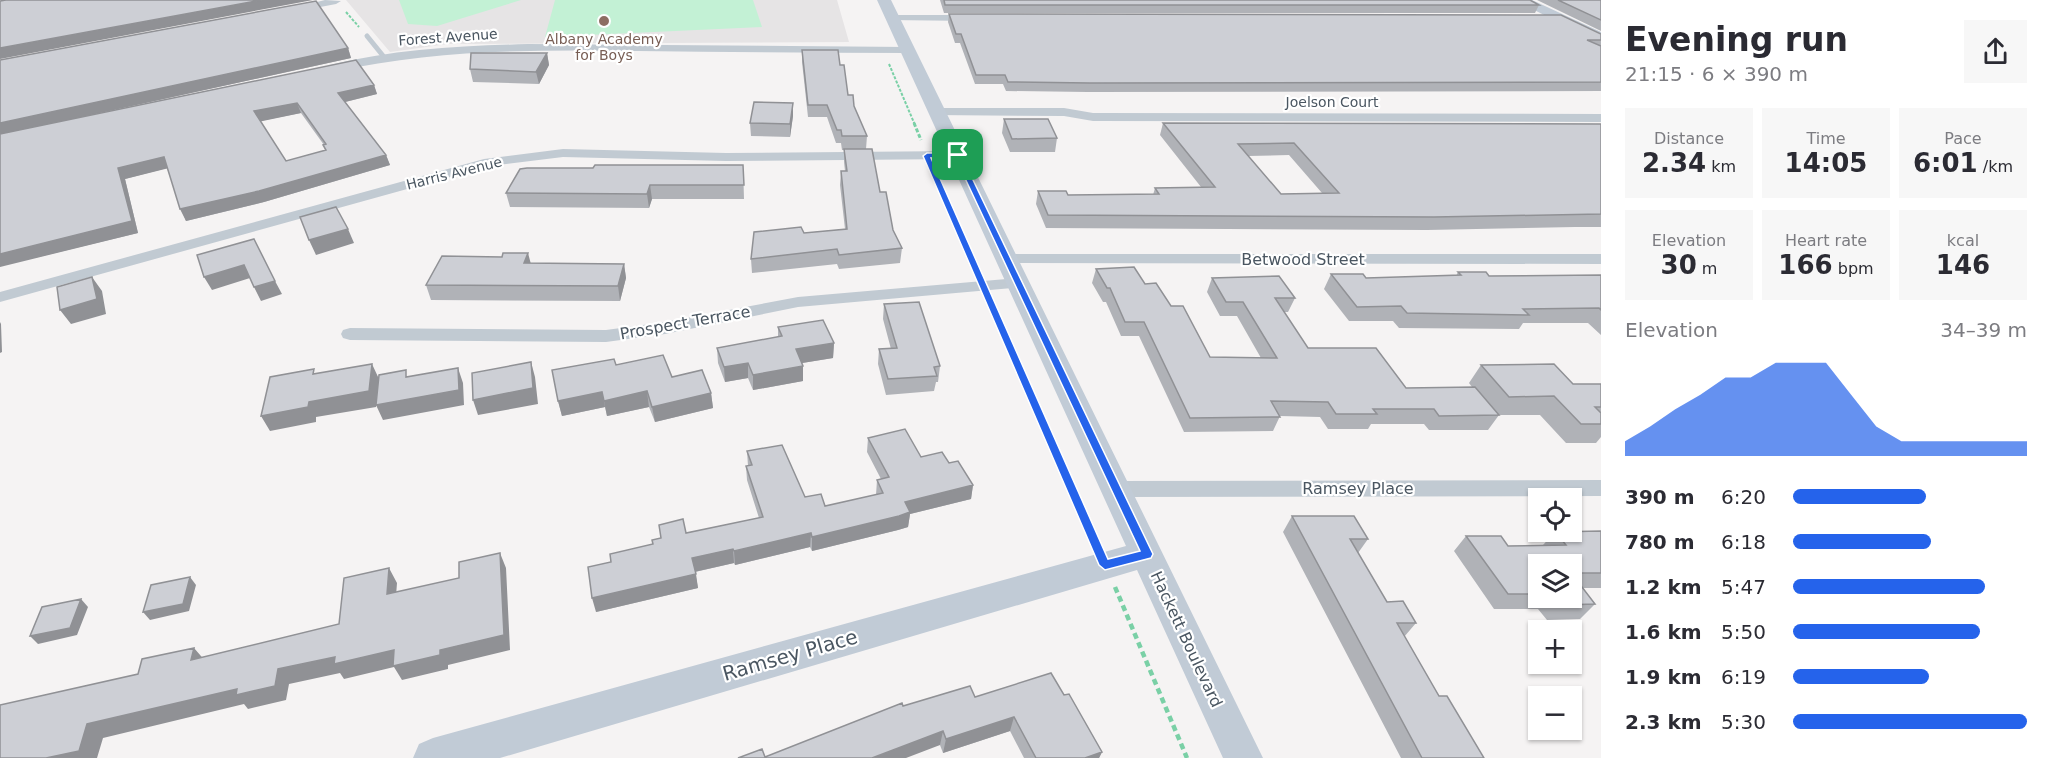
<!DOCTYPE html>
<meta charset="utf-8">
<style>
body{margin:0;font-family:"DejaVu Sans",sans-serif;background:#f7f7f7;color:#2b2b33;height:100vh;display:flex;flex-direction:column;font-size:22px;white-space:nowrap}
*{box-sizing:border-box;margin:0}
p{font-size:20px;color:#7c7c81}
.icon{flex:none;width:33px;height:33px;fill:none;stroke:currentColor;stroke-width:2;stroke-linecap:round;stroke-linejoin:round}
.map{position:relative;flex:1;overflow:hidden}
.drawer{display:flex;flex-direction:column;background:#fff;width:450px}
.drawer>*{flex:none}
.controls{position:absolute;left:1528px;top:488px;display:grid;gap:12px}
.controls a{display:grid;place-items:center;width:54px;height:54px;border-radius:0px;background:#fff;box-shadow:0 2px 4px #0004;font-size:30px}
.pin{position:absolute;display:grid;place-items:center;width:51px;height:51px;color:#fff;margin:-26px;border-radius:12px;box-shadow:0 3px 9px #0006}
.round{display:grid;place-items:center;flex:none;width:63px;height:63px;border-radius:0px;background:#f7f7f7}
.overview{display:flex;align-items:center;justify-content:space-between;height:102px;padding:0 24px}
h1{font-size:33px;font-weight:600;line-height:45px}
.figures{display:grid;grid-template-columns:repeat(3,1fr);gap:9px;height:102px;padding:6px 24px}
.figures div{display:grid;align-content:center;border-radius:0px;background:#f7f7f7;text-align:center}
.figures b{font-size:26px;font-weight:600}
.figures small{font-size:16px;font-weight:400}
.figures p{font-size:16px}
.chart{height:168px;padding:12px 24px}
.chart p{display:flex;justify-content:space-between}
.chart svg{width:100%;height:108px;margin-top:6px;fill:#2563eb;opacity:.7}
ul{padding:0 24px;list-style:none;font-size:20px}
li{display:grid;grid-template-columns:96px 72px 1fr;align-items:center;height:45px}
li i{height:15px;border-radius:8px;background:#2563eb}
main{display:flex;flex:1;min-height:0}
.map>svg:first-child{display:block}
.education{fill:#e6e4e5}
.green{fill:#c3f1d5}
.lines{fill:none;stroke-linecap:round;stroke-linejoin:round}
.path-far3{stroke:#7ad0a6;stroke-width:2;stroke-dasharray:3 1.5;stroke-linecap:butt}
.path-far2{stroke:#7ad0a6;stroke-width:3;stroke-dasharray:4 2;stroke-linecap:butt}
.path-far1{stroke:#7ad0a6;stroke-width:4;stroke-dasharray:4.5 3;stroke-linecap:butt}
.path{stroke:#7ad0a6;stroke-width:4.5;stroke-dasharray:6 4;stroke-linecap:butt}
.lane{stroke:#c1cad2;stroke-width:5}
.street{fill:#c1cad2;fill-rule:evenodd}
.secondary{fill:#c1cbd6;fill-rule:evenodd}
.wall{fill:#b0b2b7;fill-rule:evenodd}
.shaded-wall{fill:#909195}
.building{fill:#cdcfd5;stroke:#909195;stroke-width:1.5;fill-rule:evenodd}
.route{fill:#2563eb;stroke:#fff;stroke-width:1.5;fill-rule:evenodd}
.education-dot{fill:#8d6e63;stroke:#fff;stroke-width:2}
.labels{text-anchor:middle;stroke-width:4.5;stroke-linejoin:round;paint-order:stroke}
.far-street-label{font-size:14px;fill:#4a5661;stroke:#fff}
.far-education-label{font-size:14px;fill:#785e54;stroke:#fff}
.street-label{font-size:16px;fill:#4a5661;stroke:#fff}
.near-street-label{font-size:20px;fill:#4a5661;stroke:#fff}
</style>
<main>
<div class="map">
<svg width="1601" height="758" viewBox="0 0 1601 758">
<rect width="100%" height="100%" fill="#f5f3f3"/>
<path class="education" d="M346 0H837L849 42 448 44 390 52Z"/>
<path class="green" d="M399 0H521L437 26 408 24Z
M555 0H753L762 27 545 37Z"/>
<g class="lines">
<path class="path-far3" d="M346 12 359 27
M889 64 915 125"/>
<path class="path-far2" d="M914 123 921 140
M934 172 977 270"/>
<path class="path-far1" d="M991 301 1073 491"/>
<path class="path" d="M1073 490 1095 542
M1115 587 1187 758"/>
<path class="lane" d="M367 36 384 57"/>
<path class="street" d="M325 0 341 1 336 4 294 12 289 9Z
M892 15H973L978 18 973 21 888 20V16Z
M528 44 908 47 914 50 908 53C818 53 728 52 638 51 536 50 435 49 334 72L328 68 330 65C395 49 461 46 528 44Z
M938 108H1064L1093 113 1601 114V122L1093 121 1064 116 933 115 931 112Z
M563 149 726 153 958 151 965 155 958 159 726 161 563 157 490 166 0 302V292L484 159Z
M1006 254H1601V264L1000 263 998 259 1000 255Z
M1018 278 1024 279 1027 283 1024 287 798 307 665 334 606 342 350 340 343 338 341 334 343 330 350 328 606 330 665 322 798 297Z
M1601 480V496L1116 497 1108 495 1105 489 1108 483 1116 481Z"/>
<path class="secondary" d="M877 0H891L1263 758H1223L1137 570 500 758H413L419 744 433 738 1126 546Z
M1514 0H1532L1601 32V43Z"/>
</g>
<path class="wall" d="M940 0H1530L1539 5 1535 13H944Z
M1537 0H1601V31Z
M949 14 1601 34V91L1088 92 1006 91 1003 84H975L960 43H955L948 22Z
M348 48 351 58 30 128 374 85 377 94 345 102 386 155 390 165 264 202 186 221 167 168 125 179 138 233 34 258 0 60ZM301 113 324 145 325 151 286 161 260 121Z
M802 50 840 65 848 95 867 136 866 149 880 192 893 230 902 248 900 263 839 269 837 264 752 273 751 259 804 233 845 229 840 185 841 171H845L844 162V150H842L841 143H836L827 117H808L802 62Z
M547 53 549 65 539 84 473 82 470 69Z
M793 116 790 137 751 136 750 123Z
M1004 119 1057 138 1055 152H1010L1002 133Z
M1163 123 1601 124V227H1575L1427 230 1046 228 1036 204 1038 191 1068 195H1153L1155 188 1201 187 1160 135ZM1289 155 1322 193 1281 194 1248 156Z
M743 165 744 199H652L649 208 510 207 506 193 593 168Z
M531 263 624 264 626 278 620 301 431 300 426 285Z
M1096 269 1145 284 1171 306 1210 357 1261 358 1237 316H1220L1207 292 1212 278 1295 298 1288 312H1284L1308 348 1406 388 1472 387 1469 383 1481 365 1573 384H1601V437L1596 443H1566L1540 415H1499L1488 430H1429L1424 424H1371L1368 429H1328L1320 417 1280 416 1273 431 1184 432 1139 336H1121L1106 302H1103L1092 283Z
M1458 272 1489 276 1601 275V335L1588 323H1523L1519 329 1399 328 1393 321H1349L1324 289 1331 274 1366 278 1456 276Z
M884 304 940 366 938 382H936L934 391 886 395 878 364 879 349H891L883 319Z
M778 327 834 343 833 358 802 363 803 366V381L753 390 748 378 725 382 718 363 717 348 778 337Z
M616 365 672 377 711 393 713 408 655 422 649 407 607 416 605 407 562 416 558 401Z
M868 438 921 457 949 463 973 485 971 499 910 514 908 527 898 530 812 551 810 547 735 565 734 563 695 572 698 588 596 612 611 562 653 544 661 538 759 518 747 480 746 466H748L747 451 805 497 825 506 876 495 877 480 881 479 867 452Z
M1292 516 1368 539 1358 553 1387 602 1416 623 1404 637 1439 696 1484 758H1401L1283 532Z
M1601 531V588H1583L1595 604 1580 619 1547 620 1538 609H1494L1454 551 1466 536 1508 546 1543 545 1555 532ZM1539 564H1572V597H1539Z
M1064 695 1102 752 1099 758H1024L1010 731 943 753 940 745 765 757 903 706 975 697Z"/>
<path class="shaded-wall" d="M262 0H313L0 59V48Z
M348 48 351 58 0 135V123Z
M547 53 549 65 539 84 536 72Z
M374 85 377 94 341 103 338 93Z
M297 103 301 113 258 122 254 111Z
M793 103V116L790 137V124Z
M386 155 390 165 264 202 186 221 180 209Z
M164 157 169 168 125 179 138 233 0 267V254L118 168Z
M650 185 652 199 649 208 647 194Z
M348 229 354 243 316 255 309 240Z
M528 253 532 268 524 263Z
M624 264 626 278 620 301 618 286Z
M244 265 250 278 212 290 204 277Z
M92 277 102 291 106 314 71 324 60 310Z
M275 281 282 294 261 301 254 287Z
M0 322 1 324 2 352 0 353Z
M834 343 833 358 796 364V349Z
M531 362 535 377 538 404 478 415 473 400Z
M748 363V378L725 382 724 367Z
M372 364 379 379 376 405 458 368 463 383 464 405 383 420 376 405V407L316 417V422L270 431 261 416 309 402Z
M803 366V381L753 390V375Z
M647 391 649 407 607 416 604 401Z
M602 392 605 407 562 416 558 401Z
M711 393 713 408 655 422 652 407Z
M973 485 971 499 910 514 908 527 898 530 812 551V537L905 502Z
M811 533 810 547 735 565 734 551Z
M733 549 734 563 694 572 692 558Z
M500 553 506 568 510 650 448 665V669L402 680 394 667 344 679 340 673 289 684 286 700 248 709 244 704 103 738 97 758H46L87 724 278 669 335 657 394 650H440Z
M389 568 397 583 395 609 387 594Z
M696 574 698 588 596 612 592 598Z
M190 577 196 585 189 611 150 620 143 612Z
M81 599 88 607 77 635 38 644 30 636Z
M194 648 207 663 191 660Z
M1014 717 1010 731 943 753 946 739Z
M943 731 940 745 906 758H872Z
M1102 752 1099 758H1085Z"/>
<path class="building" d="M6 0H262L0 48V1Z
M944 0H1530L1539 5H945Z
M1558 0H1601V20Z
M316 1 348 48 0 123V60Z
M949 14 1561 15 1601 34V40H1587L1601 46V82L1090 83 1008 82 1005 75H976L961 34H956Z
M802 50H838L840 65H844L848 95H853L854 106 867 136H842L841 130H837L827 105H808Z
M471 53H547L536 72 470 69Z
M356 60 374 85 338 93 386 155 259 191 180 209 164 157 118 168 132 221 0 254V134ZM297 103 326 144 323 145 326 150 286 161 254 111Z
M754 102 793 103 790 124 750 123Z
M1004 119H1048L1057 138 1012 139Z
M1163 123 1601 124V214L1434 217 1048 215 1038 191H1066L1068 195 1159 194 1155 188 1215 187ZM1294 143 1339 193H1338L1281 194 1238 144Z
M844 149H872L880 192H886L893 230 902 248 839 255 837 249 751 259 754 232 801 227 804 233 847 229 841 171H847Z
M595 165H743L744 185H650L647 194 506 193 520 169 527 168H593Z
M336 207 348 229 309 240 300 217Z
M254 239 275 281 254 287 244 265 204 277 197 255Z
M503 253H528L524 263 624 264 618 286 426 285 442 256 502 257Z
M1134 267 1145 284 1156 283 1171 306H1183L1210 357 1277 358 1243 302H1226L1212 278 1279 276 1295 298H1275L1308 348H1376L1406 388 1475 387 1499 415 1439 416 1434 409H1373L1377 414H1336L1328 402 1271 401 1280 417 1190 418 1144 322H1125L1110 288H1107L1096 269Z
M1458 272H1486L1489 276 1601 275V310L1599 308 1523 309 1529 315 1407 313 1401 306 1357 307 1331 274H1363L1366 278 1461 275Z
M92 277 97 299 60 310 57 287Z
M919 302 940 366 934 367 937 376 888 379 879 349 897 348 884 304Z
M823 320 834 343 796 349 803 366 753 375 748 363 724 367 717 348 782 336 778 327Z
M663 355 672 377 702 370 711 393 652 407 647 391 604 401 602 392 558 401 552 370 614 359 616 365Z
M531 362 533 388 473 400 472 373Z
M372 364 369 391 309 402 308 407 261 416 270 377 314 369 313 374Z
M1554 364 1573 384H1601V407H1595L1601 413V424H1581L1554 396 1509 397 1481 365Z
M458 368 459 390 376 405 379 375 406 370V377Z
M905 429 921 457 942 452 949 463 958 461 973 485 905 502 910 512 899 516 812 537 811 533 734 551 733 549 692 558 696 574 592 598 588 567 611 562 610 554 653 544 652 540 661 538 659 525 683 519 686 533 763 517 746 466 752 465 747 451 782 445 805 497 821 494 825 506 883 493 877 480 889 477 868 438Z
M1292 516H1354L1368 539H1350L1387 602 1403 601 1416 623H1397L1439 696H1447L1484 758H1422Z
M1601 531V573H1572V564H1539V594H1508L1466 536H1501L1508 546 1566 545 1555 532Z
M500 553 504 635 440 650V655L393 666 394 650 334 664 335 657 278 669 275 686 236 695 237 689 87 724 79 751 46 758H0V705L138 674 142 659 194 648 191 660 339 624 344 578 389 568 387 594 459 578V562Z
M1572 574 1595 604 1562 605 1556 597H1572Z
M190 577 183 604 143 612 151 585Z
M81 599 70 628 30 636 42 607Z
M1051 673 1064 695 1069 694 1102 752 1085 758H1036L1014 717 946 739 943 731 872 758H738L762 749 765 757 902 703 903 706 970 686 975 697Z"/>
<path class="route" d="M958 153 961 155 1153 554 1151 558 1105 570 1099 565 923 156 927 153ZM955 157 1140 551 1108 559 931 158Z"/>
<circle class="education-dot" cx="604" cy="21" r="6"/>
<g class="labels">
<g class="far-street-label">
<text transform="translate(448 37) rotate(-4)" y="5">Forest Avenue</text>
<text x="1332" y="107">Joelson Court</text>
<text transform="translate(454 173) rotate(-14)" y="5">Harris Avenue</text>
</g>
<g class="far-education-label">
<text x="604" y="44">Albany Academy<tspan x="604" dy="16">for Boys</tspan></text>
</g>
<g class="street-label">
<text x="1303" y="265">Betwood Street</text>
<text transform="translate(685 322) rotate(-10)" y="6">Prospect Terrace</text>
<text x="1358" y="494">Ramsey Place</text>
<text transform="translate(1187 639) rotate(65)" y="6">Hackett Boulevard</text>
</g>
<g class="near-street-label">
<text transform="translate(790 655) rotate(-16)" y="7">Ramsey Place</text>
</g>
</g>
</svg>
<div class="controls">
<a><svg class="icon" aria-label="locate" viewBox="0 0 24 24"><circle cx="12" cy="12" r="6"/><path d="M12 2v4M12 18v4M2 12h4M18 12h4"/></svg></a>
<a><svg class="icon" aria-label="layers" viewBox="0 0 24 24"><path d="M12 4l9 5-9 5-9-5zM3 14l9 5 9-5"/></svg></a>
<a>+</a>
<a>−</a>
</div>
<div class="pin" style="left:958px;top:155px;background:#1e9e55"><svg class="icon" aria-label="arrive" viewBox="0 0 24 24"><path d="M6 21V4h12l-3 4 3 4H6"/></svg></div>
</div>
<section class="drawer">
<div class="overview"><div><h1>Evening run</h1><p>21:15 · 6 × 390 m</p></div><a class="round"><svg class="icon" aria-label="share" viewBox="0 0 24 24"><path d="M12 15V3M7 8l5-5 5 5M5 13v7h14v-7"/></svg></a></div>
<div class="figures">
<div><p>Distance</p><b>2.34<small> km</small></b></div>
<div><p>Time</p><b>14:05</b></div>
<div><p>Pace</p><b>6:01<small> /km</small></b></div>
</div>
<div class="figures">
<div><p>Elevation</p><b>30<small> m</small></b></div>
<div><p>Heart rate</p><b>166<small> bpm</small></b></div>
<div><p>kcal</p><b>146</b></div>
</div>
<div class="chart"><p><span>Elevation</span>34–39 m</p>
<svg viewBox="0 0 160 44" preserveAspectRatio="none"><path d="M0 44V38L10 32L20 25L30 19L40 12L50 12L60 6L70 6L80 6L90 19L100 32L110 38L120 38L130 38L140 38L150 38L160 38V44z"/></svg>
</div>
<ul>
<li><b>390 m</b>6:20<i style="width:57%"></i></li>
<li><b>780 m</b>6:18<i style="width:59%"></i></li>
<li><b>1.2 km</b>5:47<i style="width:82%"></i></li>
<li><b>1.6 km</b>5:50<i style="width:80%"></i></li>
<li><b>1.9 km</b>6:19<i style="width:58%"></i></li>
<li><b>2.3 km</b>5:30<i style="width:100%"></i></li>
</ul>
</section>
</main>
